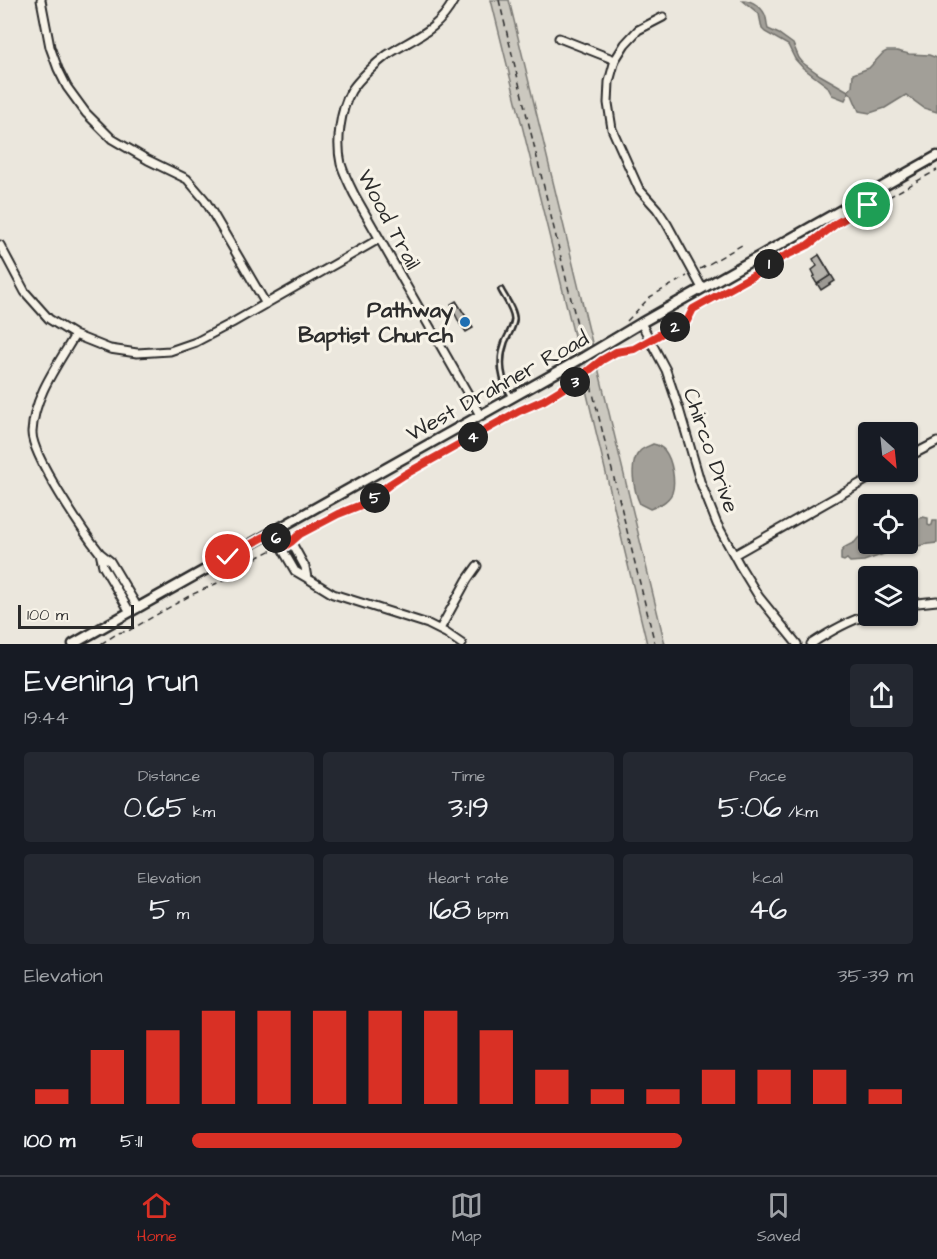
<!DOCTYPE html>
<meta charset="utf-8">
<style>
body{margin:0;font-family:"Architects Daughter",sans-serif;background:#242831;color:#f1f3f6;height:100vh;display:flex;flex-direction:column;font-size:22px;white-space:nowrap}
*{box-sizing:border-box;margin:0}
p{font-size:20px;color:#9ea1a6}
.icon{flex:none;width:33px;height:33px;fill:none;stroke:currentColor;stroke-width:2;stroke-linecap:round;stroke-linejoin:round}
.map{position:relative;height:644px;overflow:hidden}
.details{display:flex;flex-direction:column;background:#171b24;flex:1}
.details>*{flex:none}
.needle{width:39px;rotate:153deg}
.controls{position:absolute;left:858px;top:422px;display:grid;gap:12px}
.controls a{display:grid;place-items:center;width:60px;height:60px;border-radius:6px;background:#171b24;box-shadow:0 2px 4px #0004;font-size:30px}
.scale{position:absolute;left:18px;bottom:15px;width:116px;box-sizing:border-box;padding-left:6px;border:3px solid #2b2b2b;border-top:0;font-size:16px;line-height:21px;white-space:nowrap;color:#2b2b2b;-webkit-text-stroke:4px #f7f3e8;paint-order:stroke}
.pin{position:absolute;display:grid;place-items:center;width:51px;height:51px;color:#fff;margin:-26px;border:3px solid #fff;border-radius:50%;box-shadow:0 2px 6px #0007}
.km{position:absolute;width:30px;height:30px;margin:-15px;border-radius:50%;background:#222;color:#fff;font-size:16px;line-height:30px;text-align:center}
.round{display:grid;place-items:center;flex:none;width:63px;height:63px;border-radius:6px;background:#242831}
.headline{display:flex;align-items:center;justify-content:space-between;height:102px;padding:0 24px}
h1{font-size:33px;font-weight:600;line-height:45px}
.figures{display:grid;grid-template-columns:repeat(3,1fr);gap:9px;height:102px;padding:6px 24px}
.figures div{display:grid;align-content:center;border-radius:6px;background:#242831;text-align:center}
.figures b{font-size:30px;font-weight:600}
.figures small{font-size:16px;font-weight:400}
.figures p{font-size:16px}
.chart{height:168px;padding:12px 24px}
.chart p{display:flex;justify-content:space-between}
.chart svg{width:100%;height:108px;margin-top:6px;stroke:#d93025;stroke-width:6}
ul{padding:0 24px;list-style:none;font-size:20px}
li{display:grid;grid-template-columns:96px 72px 1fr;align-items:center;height:45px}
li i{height:15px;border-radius:8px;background:#d93025}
.tab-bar{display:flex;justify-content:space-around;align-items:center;height:84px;border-top:2px solid #363941;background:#171b24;font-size:16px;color:#9ea1a6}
.tab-bar a{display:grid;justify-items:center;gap:3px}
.tab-bar .on{color:#d93025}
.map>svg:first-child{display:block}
.green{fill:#cbc8bf;stroke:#7b7a75;stroke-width:1.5}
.water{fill:#a29f98;stroke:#72716c;stroke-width:1.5}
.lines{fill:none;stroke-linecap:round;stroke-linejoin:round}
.service-casing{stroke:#2b2b2b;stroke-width:8}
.minor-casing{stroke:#2b2b2b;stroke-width:11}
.tertiary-casing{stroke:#2b2b2b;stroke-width:13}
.path{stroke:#2b2b2b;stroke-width:1.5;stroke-dasharray:6 4.5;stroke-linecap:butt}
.service{stroke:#f7f3e8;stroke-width:3}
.minor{stroke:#f7f3e8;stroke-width:7}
.tertiary{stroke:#f7f3e8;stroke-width:8}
.wall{fill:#9c9993;stroke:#2b2b2b;stroke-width:1.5}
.building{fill:#b5b2ab;stroke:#2b2b2b;stroke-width:1.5}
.route-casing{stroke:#fff;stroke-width:12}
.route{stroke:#d93025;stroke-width:8}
.poi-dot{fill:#1f6fb2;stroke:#f7f3e8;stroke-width:2}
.labels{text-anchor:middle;stroke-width:6;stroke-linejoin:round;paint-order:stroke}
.street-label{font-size:22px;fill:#2b2b2b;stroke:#f7f3e8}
.poi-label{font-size:22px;font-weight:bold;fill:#2b2b2b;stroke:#f7f3e8;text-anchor:end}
</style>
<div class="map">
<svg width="937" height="644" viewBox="0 0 937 644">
<rect width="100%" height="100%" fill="#ebe7dd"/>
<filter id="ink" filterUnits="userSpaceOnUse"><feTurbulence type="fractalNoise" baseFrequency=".0167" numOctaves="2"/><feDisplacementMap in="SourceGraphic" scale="12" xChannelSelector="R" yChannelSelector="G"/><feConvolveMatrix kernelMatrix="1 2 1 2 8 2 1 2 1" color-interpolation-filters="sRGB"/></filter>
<g filter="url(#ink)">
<path class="green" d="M491 0H509L665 644H647L579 361 580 360Z"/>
<path class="water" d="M742 0C752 0 764 8 766 18 767 22 767 26 768 29L779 34 793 44 799 58 803 63 820 75 848 91 852 87 853 74 869 68 883 53 887 51H897L909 54 929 55 937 58V112L924 108 906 95 885 108 870 113 859 111 852 95 849 92 845 100 832 95 827 86 803 68 795 59 788 45 765 32 762 29 759 14Z
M653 444C658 445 662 447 665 451 672 460 676 482 672 493 668 502 658 506 650 509L640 504C634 491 628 463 640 451 643 448 649 446 653 444Z
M923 517 928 518V525L930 526 932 525 933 521H937V543L928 544 904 549 901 548 864 561 850 562 847 559 844 561 841 560V552L845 547 855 542 858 538 868 534V543H908V525L913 520Z"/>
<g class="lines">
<defs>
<path id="service" d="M501 290C505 298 515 311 514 320 513 328 508 335 505 342 498 361 501 381 512 397"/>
<path id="minor" d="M41 0 50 47 58 69 67 87 86 113 112 139 148 160 187 179 205 200 266 304
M454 0C437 32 415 37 387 55 375 64 359 79 351 91 340 111 336 142 341 164 344 174 349 184 354 194L480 415
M663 17 638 30 625 44 615 60 609 82 608 103 612 129 639 189 657 209 667 224 702 288
M559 38 615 60
M0 245 25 292 49 319 75 335 110 349 137 353 170 351 196 342 232 323 379 239
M641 323 666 370 679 409 700 481 717 524 740 566 759 597 797 644
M75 335C57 366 34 396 32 432 31 455 84 533 100 553
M908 457 937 442
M273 533 295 571 307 578 305 567 283 527
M734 555 882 471
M307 578 333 594 428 624 446 633 462 644
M908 604 937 601
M130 612 103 566 100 553 110 561 138 608
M440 629 467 580 477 566
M811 644C829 632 848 621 868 615"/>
<path id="tertiary" d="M73 644 584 357 641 323 937 156"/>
</defs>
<use href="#service" class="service-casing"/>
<use href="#minor" class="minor-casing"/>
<use href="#tertiary" class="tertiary-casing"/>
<path class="path" d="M499 0 583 349
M869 204 889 197 937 170
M700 269 742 245
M627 321 650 297 687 276
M656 337 673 327 683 325 687 321 693 309 756 274 769 264 808 245 824 232 852 214
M586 365 655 644
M297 537 300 534 338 514 367 503 390 484 404 475 520 411 544 400 585 375C591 366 605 356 616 352 626 348 633 350 644 344
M101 644 118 633 128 631 137 626 191 595 233 576 249 562 272 550"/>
<use href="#service" class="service"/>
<use href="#minor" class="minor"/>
<use href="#tertiary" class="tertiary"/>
</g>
<path class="wall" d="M819 255 835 281 821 290 813 277 815 276Z
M456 301 473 328 466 332 460 324Z"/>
<path class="building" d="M819 255 831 275 817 284 813 277 815 276 812 270 817 266 813 259Z
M456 301 468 320 460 324 452 308 453 307 451 304Z"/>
</g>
<g class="lines" filter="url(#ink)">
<defs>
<path id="route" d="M228 557 273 532 280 545 285 546 291 542 300 534 338 514 366 503 390 484 404 475 519 411 544 400 585 375 588 371 602 360 616 352 634 349 673 327 683 325 687 321 693 309 756 274 768 264 808 245 837 223 868 205"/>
</defs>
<use href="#route" class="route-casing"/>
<use href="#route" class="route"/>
</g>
<circle class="poi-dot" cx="465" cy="322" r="6"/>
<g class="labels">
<g class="street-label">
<text transform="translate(390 219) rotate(62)" y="8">Wood Trail</text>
<text transform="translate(497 385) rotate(-29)" y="8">West Drahner Road</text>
<text transform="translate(712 450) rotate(71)" y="8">Chirco Drive</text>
</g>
<g class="poi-label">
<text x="453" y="317">Pathway<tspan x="453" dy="25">Baptist Church</tspan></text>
</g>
</g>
</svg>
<div class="controls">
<a><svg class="needle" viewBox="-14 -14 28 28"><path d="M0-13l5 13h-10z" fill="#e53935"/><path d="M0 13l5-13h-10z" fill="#9ea1a6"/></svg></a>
<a><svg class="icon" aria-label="locate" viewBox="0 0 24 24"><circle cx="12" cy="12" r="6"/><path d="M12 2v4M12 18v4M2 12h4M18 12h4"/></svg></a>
<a><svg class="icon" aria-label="layers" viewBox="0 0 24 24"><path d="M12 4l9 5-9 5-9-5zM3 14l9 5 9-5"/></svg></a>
</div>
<div class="scale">100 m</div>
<div class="pin" style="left:868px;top:205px;background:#1e9e55"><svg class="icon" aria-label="arrive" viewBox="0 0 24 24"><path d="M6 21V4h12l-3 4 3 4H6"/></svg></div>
<div class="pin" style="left:228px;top:557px;background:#d93025"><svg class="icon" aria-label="check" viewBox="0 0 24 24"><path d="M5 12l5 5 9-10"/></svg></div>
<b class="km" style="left:769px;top:264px">1</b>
<b class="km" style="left:675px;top:327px">2</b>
<b class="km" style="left:575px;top:382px">3</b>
<b class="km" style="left:473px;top:437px">4</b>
<b class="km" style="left:375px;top:498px">5</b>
<b class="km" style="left:276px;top:538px">6</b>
</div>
<section class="details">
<div class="headline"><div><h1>Evening run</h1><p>19:44</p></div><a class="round"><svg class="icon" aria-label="share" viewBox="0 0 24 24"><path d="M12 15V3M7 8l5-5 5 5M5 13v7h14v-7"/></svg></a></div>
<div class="figures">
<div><p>Distance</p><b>0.65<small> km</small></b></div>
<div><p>Time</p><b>3:19</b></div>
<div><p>Pace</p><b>5:06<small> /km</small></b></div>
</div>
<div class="figures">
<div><p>Elevation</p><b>5<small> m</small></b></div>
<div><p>Heart rate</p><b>168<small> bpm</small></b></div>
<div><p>kcal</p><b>46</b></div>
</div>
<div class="chart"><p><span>Elevation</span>35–39 m</p>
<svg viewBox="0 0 160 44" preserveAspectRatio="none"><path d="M5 44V38M15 44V22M25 44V14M35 44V6M45 44V6M55 44V6M65 44V6M75 44V6M85 44V14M95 44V30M105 44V38M115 44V38M125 44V30M135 44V30M145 44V30M155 44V38"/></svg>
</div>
<ul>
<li><b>100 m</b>5:11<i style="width:68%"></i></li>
</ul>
</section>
<nav class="tab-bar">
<a class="on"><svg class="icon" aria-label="home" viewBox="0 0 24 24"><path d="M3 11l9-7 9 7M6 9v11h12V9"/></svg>Home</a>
<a><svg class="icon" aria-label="map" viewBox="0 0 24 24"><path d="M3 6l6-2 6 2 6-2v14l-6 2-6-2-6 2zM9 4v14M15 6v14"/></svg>Map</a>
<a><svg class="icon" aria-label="saved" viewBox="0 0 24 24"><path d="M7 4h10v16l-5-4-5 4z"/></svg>Saved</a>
</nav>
